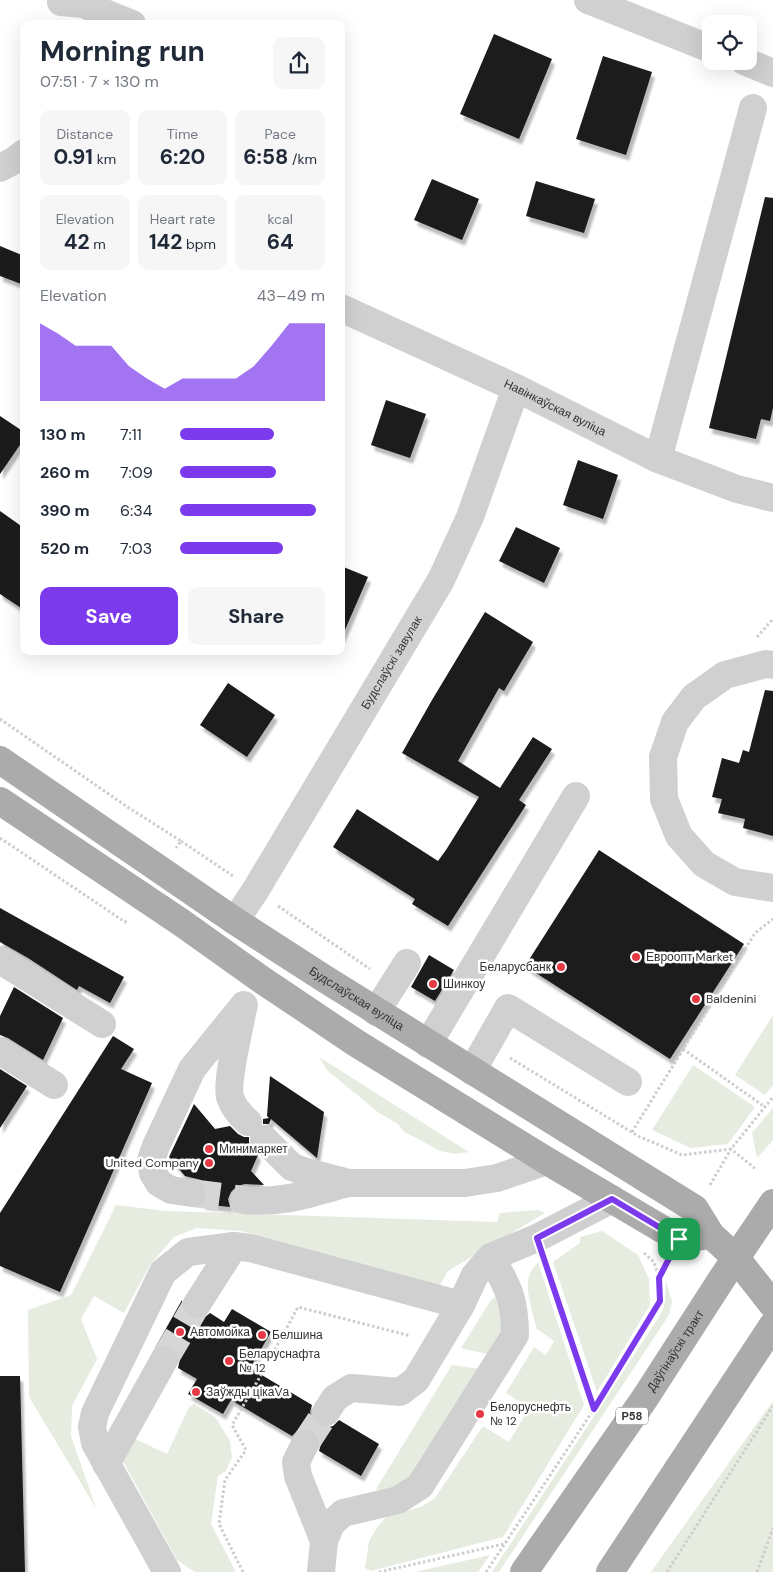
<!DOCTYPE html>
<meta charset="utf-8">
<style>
body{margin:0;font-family:"DM Sans",sans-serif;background:#f6f6f7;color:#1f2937;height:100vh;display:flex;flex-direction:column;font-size:19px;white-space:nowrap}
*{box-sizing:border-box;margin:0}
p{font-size:16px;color:#747a83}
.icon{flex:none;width:28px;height:28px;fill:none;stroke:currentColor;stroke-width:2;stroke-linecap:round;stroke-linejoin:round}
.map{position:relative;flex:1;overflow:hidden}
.drawer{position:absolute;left:20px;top:20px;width:325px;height:635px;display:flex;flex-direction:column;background:#fff;border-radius:10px;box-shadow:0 5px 20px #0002}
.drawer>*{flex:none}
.buttons{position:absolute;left:702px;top:15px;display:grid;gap:10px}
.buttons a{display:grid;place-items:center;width:55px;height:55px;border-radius:10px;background:#fff;box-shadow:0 5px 20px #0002;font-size:25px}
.pin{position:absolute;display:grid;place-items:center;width:42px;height:42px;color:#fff;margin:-21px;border-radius:10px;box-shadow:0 2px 8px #0006}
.round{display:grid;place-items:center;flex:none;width:52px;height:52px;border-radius:10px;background:#f6f6f7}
.overview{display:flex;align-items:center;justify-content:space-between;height:85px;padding:0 20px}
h1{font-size:28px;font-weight:700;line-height:38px}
.figures{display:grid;grid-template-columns:repeat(3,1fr);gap:8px;height:85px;padding:5px 20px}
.figures div{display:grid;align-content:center;border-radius:10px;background:#f6f6f7;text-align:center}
.figures b{font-size:21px;font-weight:700}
.figures small{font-size:14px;font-weight:400}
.figures p{font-size:14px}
.chart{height:140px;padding:10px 20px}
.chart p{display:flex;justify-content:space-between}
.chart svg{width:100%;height:90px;margin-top:5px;fill:#7c3aed;opacity:.7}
.cta{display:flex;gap:10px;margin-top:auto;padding:10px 20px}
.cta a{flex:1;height:58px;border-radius:10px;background:#7c3aed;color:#fff;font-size:20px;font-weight:700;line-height:58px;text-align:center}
.cta a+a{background:#f6f6f7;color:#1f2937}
ul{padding:0 20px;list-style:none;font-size:16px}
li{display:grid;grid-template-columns:80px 60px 1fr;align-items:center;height:38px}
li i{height:12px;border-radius:6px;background:#7c3aed}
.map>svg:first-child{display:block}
.green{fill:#e6ecdf}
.building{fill:#1a1a1a;filter:url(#shadow)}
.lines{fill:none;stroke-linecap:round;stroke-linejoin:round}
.minor-tunnel{stroke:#d6d6d6;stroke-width:28;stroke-dasharray:28 14;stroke-linecap:butt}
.path{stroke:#cdcdcd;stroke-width:3;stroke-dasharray:2.5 2.5;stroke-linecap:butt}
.minor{stroke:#d0d0d0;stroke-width:28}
.major{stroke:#ababab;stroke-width:28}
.route-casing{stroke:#fff;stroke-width:10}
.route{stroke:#7c3aed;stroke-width:6}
.poi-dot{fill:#e63946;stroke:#fff;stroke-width:2}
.labels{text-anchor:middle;stroke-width:5;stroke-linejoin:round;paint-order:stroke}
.shield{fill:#fff;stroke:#707070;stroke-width:1}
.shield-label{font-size:11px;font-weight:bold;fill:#333}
.street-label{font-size:12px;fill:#333;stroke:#fff}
.poi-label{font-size:12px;fill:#333;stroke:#fff;text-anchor:start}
</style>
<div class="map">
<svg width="773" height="1572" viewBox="0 0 773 1572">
<defs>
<filter id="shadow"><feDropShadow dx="3" dy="5.5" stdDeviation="1" flood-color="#0004"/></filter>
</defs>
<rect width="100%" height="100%" fill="#fff"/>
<path class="green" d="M773 1015V1085L765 1095 735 1075Z
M319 1057 469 1152 455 1154 440 1151 403 1131 398 1124 379 1113 327 1070Z
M693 1065 755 1107 728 1144 691 1148 652 1130Z
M773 1108V1140L757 1158 752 1133Z
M116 1205 166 1211 497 1222 500 1213 538 1210 545 1213 448 1271 438 1288 241 1231 197 1228 174 1237 150 1265 124 1313 94 1296 81 1319 97 1359 72 1406 71 1436 96 1508 29 1397 28 1310 71 1295Z
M602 1231 638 1255 649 1279 650 1305 597 1392 553 1262 580 1243V1237Z
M538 1262 584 1405 503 1537 371 1571 365 1568 369 1541 378 1526 387 1516 421 1507 435 1498 483 1426 509 1442 529 1408 506 1393 534 1347 546 1355 554 1341 537 1329C533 1314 525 1292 529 1276 531 1271 535 1266 538 1262Z
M666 1280 672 1302 669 1315 499 1572H492L659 1317 664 1307Z
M496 1297 502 1300 508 1319 487 1354 461 1348 491 1300Z
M452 1365 480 1369 399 1495 386 1494 376 1489Z
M773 1401V1572H651Z
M194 1404 215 1417 230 1441 232 1457 226 1471 218 1476 211 1524 236 1572H195L177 1560 120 1456 131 1437 167 1454 189 1407Z
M490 1555 478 1572H415Z"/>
<path class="building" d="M494 34 552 59 519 139 460 114Z
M603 56 652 72 626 155 576 139Z
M432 179 479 199 462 240 414 220Z
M536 181 595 199 584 233 526 216Z
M765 197 773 198V408L770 421 761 419 756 439 709 428Z
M0 246 24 256V285L0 276Z
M386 400 426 414 410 458 371 445Z
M0 416 24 432V439L0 474Z
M578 460 618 475 603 519 563 505Z
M0 511 24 528V610L0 594Z
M516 527 560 548 544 583 499 561Z
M341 566 368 577 341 639Z
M485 612 533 642 504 691 499 688 458 761 500 788 533 737 552 749 519 800 526 805 448 926 412 904 415 899 333 847 357 809 438 861 446 850 479 797 402 753 432 700Z
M228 683 275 715 247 757 200 725Z
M765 690 773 691V836L743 828 745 819 718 813 722 799 712 797 722 758 739 763 743 750 749 752Z
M599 850 744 944 670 1059 525 966Z
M0 908 124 977 110 1003 79 986 77 990 28 958 0 942Z
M429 955 454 970 435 1001 411 987Z
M14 987 63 1018 43 1060 8 1038 0 1035V1016Z
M113 1036 134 1049 121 1069 152 1083 60 1292 0 1266V1213Z
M0 1069 27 1086 0 1128Z
M270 1076 324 1112 317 1158 271 1119 269 1124H263V1119L269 1118 267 1116Z
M194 1104 215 1129 230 1126 238 1134 244 1137H249V1144L258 1155 251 1171 264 1185 245 1184 237 1186 231 1192 228 1199 230 1207 202 1204 207 1196 206 1187 201 1180 185 1176 169 1157Z
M182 1300 183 1311 189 1317 196 1320 204 1318 210 1313 224 1322 232 1309 271 1332 250 1368 312 1405 310 1412 312 1419 318 1425 325 1428 333 1426 339 1420 379 1444 361 1476 319 1451 321 1444 318 1436 312 1430 304 1428 297 1431 292 1436 231 1400 223 1414 188 1394 197 1379 178 1368 180 1359 177 1352 171 1346 164 1344 155 1348Z
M0 1376H20L25 1572H0Z"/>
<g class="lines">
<path class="minor-tunnel" d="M192 1193 244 1200
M164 1360 197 1304
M305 1444 326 1412"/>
<path class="path" d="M757 637 773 619
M0 719 129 808 181 841 176 848
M0 838 125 922 128 919
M181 841 233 876
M278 906 370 969
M683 1049 765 1107
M510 1058 638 1136 682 1155 731 1149 773 1097
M632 1132 755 933 773 919
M710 1185 731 1149 757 1170
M644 1253 654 1262 659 1278
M546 1265 594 1408
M243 1572 219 1524 225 1480 246 1450 232 1425 261 1375 298 1307 411 1336
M379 1572 504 1544
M486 1572 594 1409 660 1301 659 1278 667 1263
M667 1572 773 1406
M757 1572 773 1528"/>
<g class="minor">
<path d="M588 0 711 49"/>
<path d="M61 2 83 4 132 24"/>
<path d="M744 61 773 73"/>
<path d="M0 168 15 160 24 153"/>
<path id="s1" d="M341 308 516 388 658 459 737 489 773 498"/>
<path d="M658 459 753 108"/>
<path d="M773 665 766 664 725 675 694 697 675 722 663 757 664 799 679 836 704 864 735 882 773 888"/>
<path id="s2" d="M235 921 255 891 441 580 470 517 516 388"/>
<path d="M0 960 102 1024"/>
<path d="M243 1008C240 1027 226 1080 230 1097 233 1107 240 1115 248 1122"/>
<path d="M376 1012 407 963"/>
<path d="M428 1044 576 796"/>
<path d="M0 1051 54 1085"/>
<path d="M472 1071 508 1008 628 1082"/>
<path d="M264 1139 292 1167 303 1171 349 1183H465L497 1178 547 1161"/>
<path d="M192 1193 171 1190 159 1183 153 1173 151 1160 156 1146 192 1069 244 1005"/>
<path d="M244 1200C281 1204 312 1193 347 1183"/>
<path d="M197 1304 234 1246"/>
<path d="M326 1412 335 1398 351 1388 400 1392 416 1380 461 1305 475 1275 491 1257 537 1238 612 1199"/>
<path d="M305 1444 296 1462 298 1476 324 1541 321 1572"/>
<path d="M106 1464 164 1360"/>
<path d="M324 1541 331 1524 343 1513 398 1500 420 1486 515 1335C515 1299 508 1287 491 1257"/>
<path d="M167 1572 95 1443 92 1427 95 1413 163 1272 188 1252 234 1246 250 1248 461 1305"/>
</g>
<g class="major">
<path id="s3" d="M0 760 235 921 325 979 695 1209 711 1235 736 1258 773 1305"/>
<path d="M0 801 182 923 262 980 356 1043 547 1161 679 1239 711 1235"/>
<path id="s4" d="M524 1572 645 1398 723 1277 773 1203"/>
<path d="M610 1572 773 1325"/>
</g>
</g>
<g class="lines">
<defs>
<path id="route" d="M612 1199 679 1239 659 1278 660 1301 594 1409 537 1238Z"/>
</defs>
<use href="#route" class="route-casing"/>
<use href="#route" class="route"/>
</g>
<g class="poi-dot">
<circle cx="636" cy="957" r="5"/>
<circle cx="561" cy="967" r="5"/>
<circle cx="433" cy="984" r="5"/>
<circle cx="696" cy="999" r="5"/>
<circle cx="209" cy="1149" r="5"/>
<circle cx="209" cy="1163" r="5"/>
<circle cx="180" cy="1332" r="5"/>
<circle cx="262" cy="1335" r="5"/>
<circle cx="229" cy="1361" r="5"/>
<circle cx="196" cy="1392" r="5"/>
<circle cx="480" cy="1414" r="5"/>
</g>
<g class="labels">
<rect class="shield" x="616" y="1407.5" width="32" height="17" rx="4"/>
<g class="shield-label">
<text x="632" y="1420">Р58</text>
</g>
<g class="street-label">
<text dy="4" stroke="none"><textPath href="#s1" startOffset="236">Навінкаўская вуліца</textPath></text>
<text dy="4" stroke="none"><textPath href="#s2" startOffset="302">Будслаўскі завулак</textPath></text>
<text dy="4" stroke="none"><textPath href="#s3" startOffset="429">Будслаўская вуліца</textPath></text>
<text dy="4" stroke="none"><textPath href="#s4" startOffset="268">Даўгінаўскі тракт</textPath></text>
</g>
<g class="poi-label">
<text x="646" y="961">Евроопт Market</text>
<text x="551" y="971" text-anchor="end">Беларусбанк</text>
<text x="443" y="988">Шинкоу</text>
<text x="706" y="1003">Baldenini</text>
<text x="219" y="1153">Минимаркет</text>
<text x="199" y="1167" text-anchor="end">United Company</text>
<text x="190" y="1336">Автомойка</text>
<text x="272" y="1339">Белшина</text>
<text x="239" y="1358">Беларуснафта<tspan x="239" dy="14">№ 12</tspan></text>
<text x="206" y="1396">Заўжды цікаVа</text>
<text x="490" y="1411">Белоруснефть<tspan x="490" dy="14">№ 12</tspan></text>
</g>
</g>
</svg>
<div class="buttons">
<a><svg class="icon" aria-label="locate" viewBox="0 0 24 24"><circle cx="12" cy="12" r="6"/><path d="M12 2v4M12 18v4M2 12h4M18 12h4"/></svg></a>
</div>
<div class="pin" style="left:679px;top:1239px;background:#1e9e55"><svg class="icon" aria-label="arrive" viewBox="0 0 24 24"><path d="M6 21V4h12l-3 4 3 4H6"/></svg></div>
<section class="drawer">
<div class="overview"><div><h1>Morning run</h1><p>07:51 · 7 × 130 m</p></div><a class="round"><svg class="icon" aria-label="share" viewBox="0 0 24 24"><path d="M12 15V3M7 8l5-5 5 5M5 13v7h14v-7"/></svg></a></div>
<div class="figures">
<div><p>Distance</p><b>0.91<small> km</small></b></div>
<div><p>Time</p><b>6:20</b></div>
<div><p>Pace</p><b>6:58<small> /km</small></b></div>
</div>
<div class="figures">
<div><p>Elevation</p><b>42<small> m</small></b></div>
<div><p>Heart rate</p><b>142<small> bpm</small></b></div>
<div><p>kcal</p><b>64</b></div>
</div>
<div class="chart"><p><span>Elevation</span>43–49 m</p>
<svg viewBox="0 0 160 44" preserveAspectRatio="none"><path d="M0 44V6L10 11L20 17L30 17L40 17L50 27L60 33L70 38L80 33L90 33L100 33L110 33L120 27L130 17L140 6L150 6L160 6V44z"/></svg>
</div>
<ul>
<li><b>130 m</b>7:11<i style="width:65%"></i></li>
<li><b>260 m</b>7:09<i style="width:66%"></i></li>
<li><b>390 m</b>6:34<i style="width:94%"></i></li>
<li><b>520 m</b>7:03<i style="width:71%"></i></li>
</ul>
<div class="cta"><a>Save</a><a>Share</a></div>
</section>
</div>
